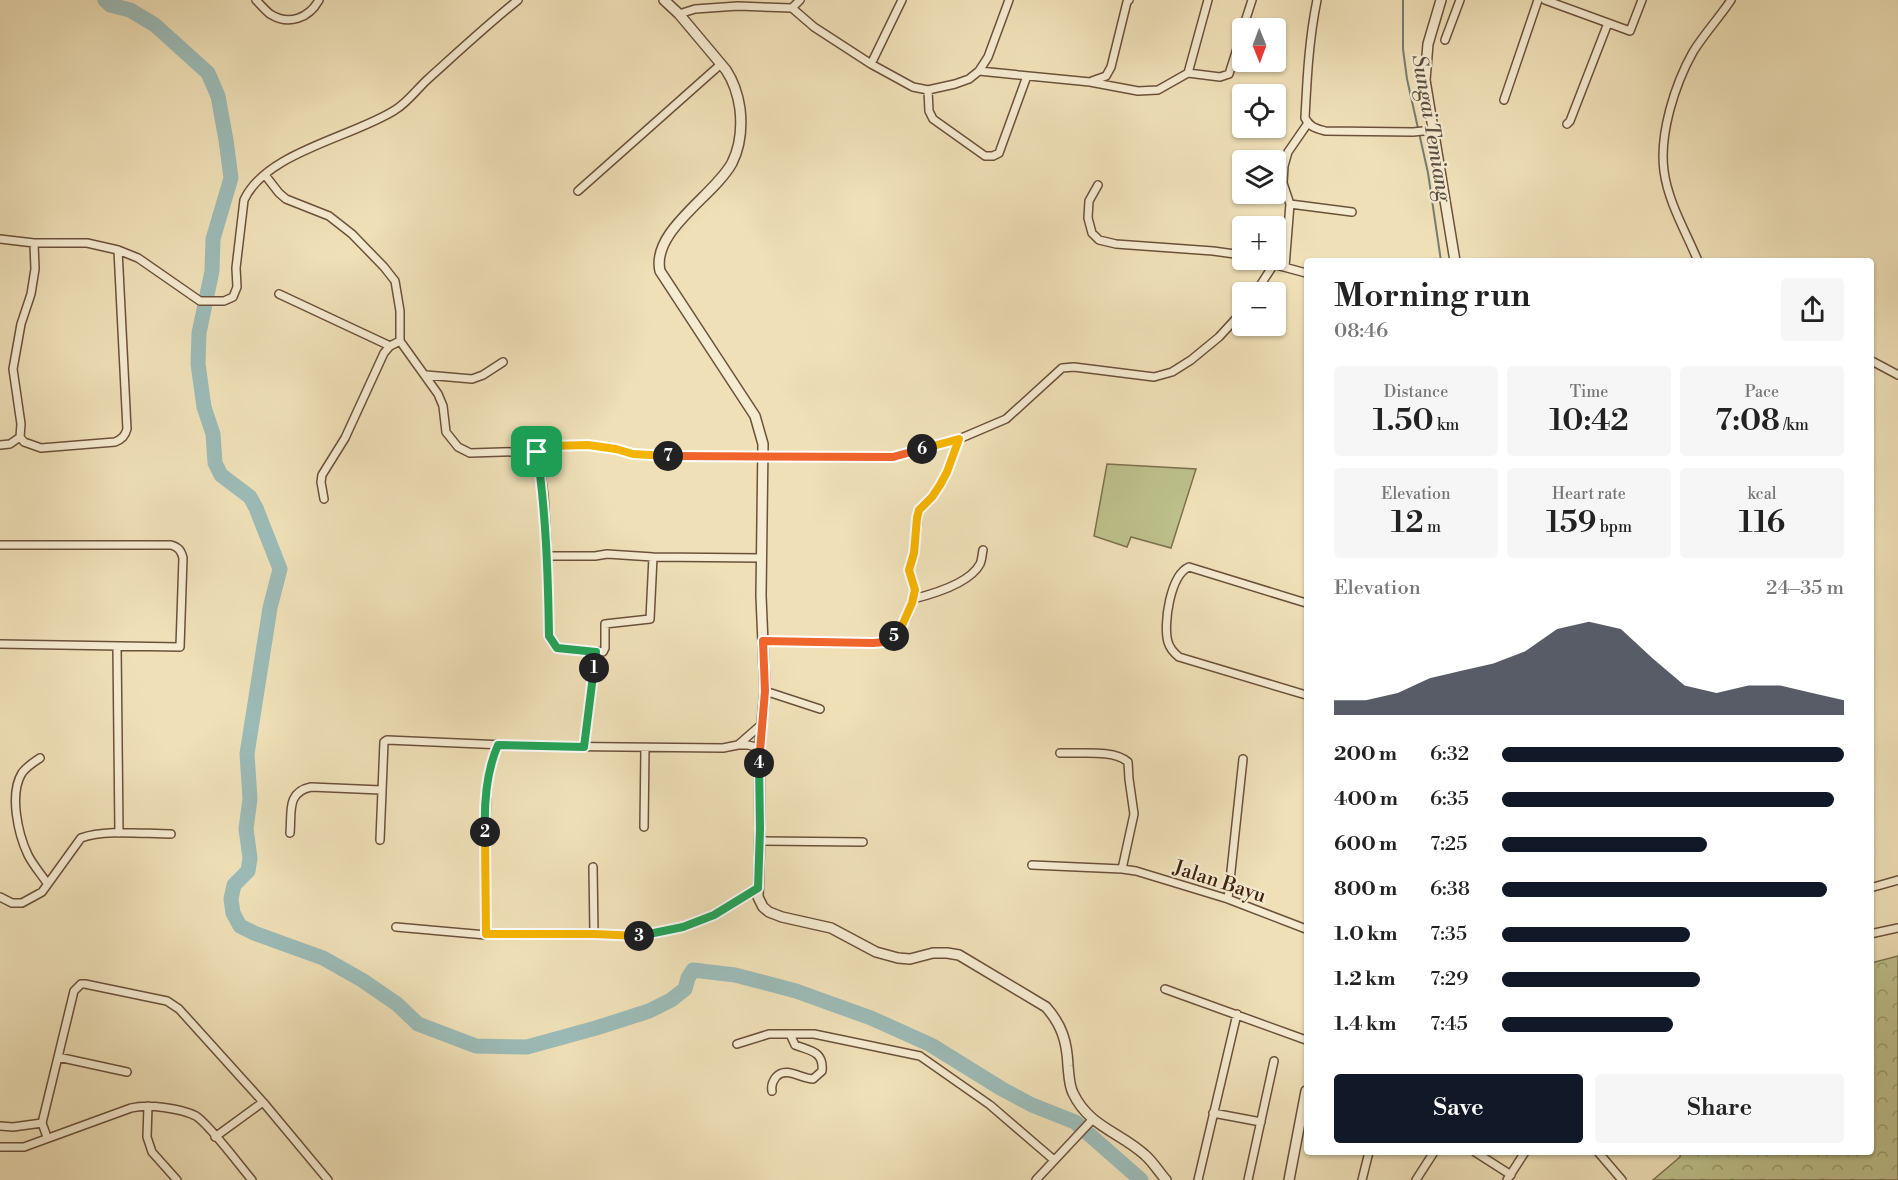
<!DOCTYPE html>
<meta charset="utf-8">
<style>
body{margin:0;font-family:"Libre Bodoni",serif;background:#f6f6f6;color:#222;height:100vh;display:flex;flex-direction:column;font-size:22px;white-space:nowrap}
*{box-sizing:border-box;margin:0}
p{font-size:20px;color:#767676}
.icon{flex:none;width:33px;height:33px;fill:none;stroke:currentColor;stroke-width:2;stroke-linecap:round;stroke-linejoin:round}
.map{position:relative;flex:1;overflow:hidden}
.side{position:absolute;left:1304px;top:258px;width:570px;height:897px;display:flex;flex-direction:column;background:#fff;border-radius:6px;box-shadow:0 2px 4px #0004}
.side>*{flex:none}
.needle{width:39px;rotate:179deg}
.controls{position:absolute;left:1232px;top:18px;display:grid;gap:12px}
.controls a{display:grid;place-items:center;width:54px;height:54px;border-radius:6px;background:#fff;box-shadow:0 2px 4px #0004;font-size:30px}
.pin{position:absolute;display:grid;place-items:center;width:51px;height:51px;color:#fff;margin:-26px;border-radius:12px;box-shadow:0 3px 9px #0006}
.km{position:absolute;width:30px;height:30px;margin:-15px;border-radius:50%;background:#222;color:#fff;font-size:16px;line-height:30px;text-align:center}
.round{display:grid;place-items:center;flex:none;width:63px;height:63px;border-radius:6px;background:#f6f6f6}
.summary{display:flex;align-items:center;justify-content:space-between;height:102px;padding:0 30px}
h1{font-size:33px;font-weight:600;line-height:45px}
.stats{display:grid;grid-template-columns:repeat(3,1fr);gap:9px;height:102px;padding:6px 30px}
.stats div{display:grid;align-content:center;border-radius:6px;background:#f6f6f6;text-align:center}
.stats b{font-size:30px;font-weight:600}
.stats small{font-size:16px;font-weight:400}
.stats p{font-size:16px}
.chart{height:168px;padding:12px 30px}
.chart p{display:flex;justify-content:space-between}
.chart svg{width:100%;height:108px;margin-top:6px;fill:#111827;opacity:.7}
.action{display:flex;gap:12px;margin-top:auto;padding:12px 30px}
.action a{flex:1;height:69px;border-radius:6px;background:#111827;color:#fff;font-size:24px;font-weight:600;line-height:69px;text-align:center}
.action a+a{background:#f6f6f6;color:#222}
ul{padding:0 30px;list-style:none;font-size:20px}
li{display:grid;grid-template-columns:96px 72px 1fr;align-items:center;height:45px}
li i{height:15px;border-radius:8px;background:#111827}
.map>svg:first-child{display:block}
.forest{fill:url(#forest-crowns);stroke:#7e714e;stroke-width:1.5}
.pitch{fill:#bdc18c;stroke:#7e714e;stroke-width:1.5}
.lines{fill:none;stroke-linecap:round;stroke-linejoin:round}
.stream{stroke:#777d74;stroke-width:2}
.river{stroke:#9cbbb7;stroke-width:15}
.minor-casing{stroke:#6b513a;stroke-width:10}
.tertiary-casing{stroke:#6b513a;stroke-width:12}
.minor{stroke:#f5ebd1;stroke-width:7}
.tertiary{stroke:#f5ebd1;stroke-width:9}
.split-1-casing{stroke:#fff;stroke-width:12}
.split-2-casing{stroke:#fff;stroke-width:12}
.split-3-casing{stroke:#fff;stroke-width:12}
.split-4-casing{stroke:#fff;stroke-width:12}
.split-5-casing{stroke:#fff;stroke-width:12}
.split-6-casing{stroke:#fff;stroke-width:12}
.split-7-casing{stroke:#fff;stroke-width:12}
.split-8-casing{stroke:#fff;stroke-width:12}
.split-1{stroke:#22a559;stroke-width:8}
.split-2{stroke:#22a559;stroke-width:8}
.split-3{stroke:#f5b400;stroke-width:8}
.split-4{stroke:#22a559;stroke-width:8}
.split-5{stroke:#f0652b;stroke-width:8}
.split-6{stroke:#f5b400;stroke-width:8}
.split-7{stroke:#f0652b;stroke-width:8}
.split-8{stroke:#f5b400;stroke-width:8}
.labels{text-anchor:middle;stroke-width:4.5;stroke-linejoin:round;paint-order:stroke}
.street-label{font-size:20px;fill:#3f2110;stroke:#f5ebd1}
.water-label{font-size:21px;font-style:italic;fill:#5b4f42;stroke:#f5ebd1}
</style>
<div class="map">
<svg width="1898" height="1180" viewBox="0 0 1898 1180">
<defs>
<pattern id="forest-crowns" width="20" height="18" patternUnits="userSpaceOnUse" patternTransform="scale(1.5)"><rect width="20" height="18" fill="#bdc18c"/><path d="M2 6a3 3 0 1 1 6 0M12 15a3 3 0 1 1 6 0" fill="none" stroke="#9b9c71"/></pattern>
</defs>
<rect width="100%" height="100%" fill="#efe0b8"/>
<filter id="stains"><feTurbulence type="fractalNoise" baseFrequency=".00333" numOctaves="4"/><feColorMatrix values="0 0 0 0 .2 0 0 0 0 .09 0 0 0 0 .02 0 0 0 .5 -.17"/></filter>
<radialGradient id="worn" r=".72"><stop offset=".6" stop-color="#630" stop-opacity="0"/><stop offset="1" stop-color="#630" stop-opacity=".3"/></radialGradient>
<path class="forest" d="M1898 956V1180H1653L1680 1157V1152H1870L1871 963Z"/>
<path class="pitch" d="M1107 464 1196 469 1171 548 1131 537 1127 547 1094 536Z"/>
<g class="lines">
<path class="stream" d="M1403 0V49L1407 79 1428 173 1441 261"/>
<path class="river" d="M105 0 110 5 130 10 155 25 208 73 218 96 226 140 231 178 213 239 212 271 199 333 198 364 204 407 213 434 215 463 221 475 250 497 256 508 280 569 270 608 247 754 250 799 246 829 250 858 248 871 234 885 231 899 233 913 240 926 254 933 323 958 362 980 397 1004 418 1024 476 1046 527 1047 596 1028 649 1011 671 1000 685 989 688 978 693 970 735 975 796 991 871 1018 931 1045 1002 1089 1032 1105 1075 1122 1141 1180"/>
<defs>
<path id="minor" d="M256 0C260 4 265 10 270 14 289 26 309 18 319 0
M1317 0C1309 39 1307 78 1305 118 1310 127 1315 128 1325 131L1413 132 1433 130
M1545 0 1630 31 1642 0
M792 8 800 0
M679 14 695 9 738 6 792 8 814 27 871 64 913 87 928 90 955 84 969 79 979 71 988 57 1009 0
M1243 28 1252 0
M1445 40 1460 0
M871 64 902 0
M979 71 1090 82 1138 91 1158 90 1188 73 1208 0
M1188 73 1220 77 1229 74 1242 33
M1092 81 1106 76 1111 67 1127 2 1129 0
M928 90 929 111 933 119 985 156H993L999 153 1027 76
M1504 100 1538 0
M1567 124 1570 121 1608 23
M265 175 279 193 286 199 329 216 352 234 384 267 395 281 400 311V341L438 394 443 406 446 432 458 447 470 453 538 451 550 446 588 445 616 449 633 454 655 456 893 457 959 439 1006 419 1062 368 1074 367 1154 377 1172 372 1191 360 1219 337 1242 312
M1098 185 1089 201 1088 218 1092 233 1099 240 1116 244 1213 251 1242 255
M578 191 721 64
M1290 204 1352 212
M0 239 34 243H87L118 250 138 258 200 301H224L233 297 237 287 236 268 244 200C266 152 353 137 395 110 407 103 417 89 428 79 458 52 487 25 518 0
M1258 260 1306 273
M1698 261C1686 232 1668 202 1664 171 1659 134 1675 84 1693 52 1704 34 1719 18 1731 0
M1285 267 1290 204 1283 183 1284 166 1288 152 1308 123
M1256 292 1274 264
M279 294 390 346
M1870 360 1898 375
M426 375 472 379 483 375 503 362
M20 437 24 442 41 448 115 442C122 439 125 436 127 429L118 250
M20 437 21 424 13 369 21 324 31 294 35 269 34 243
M0 445 10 444 20 437
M538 451 544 496 547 547 549 636 557 648 603 652 605 648V624L650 619 653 557
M324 499 321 482 322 475 345 438 384 353 390 346 400 341
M0 545H171C178 547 181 550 183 558L180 647 0 644
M547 556H595L607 554 653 557 762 558
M913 599C933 594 970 583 980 564 982 560 982 554 983 550
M1306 603 1189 567C1170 575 1163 625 1168 642 1170 649 1174 653 1179 657L1306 695
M763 641 873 643 885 642 892 637 901 628 907 617 912 603 915 589 909 570 914 553 919 510 932 497 940 485 947 472 959 439
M117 647 119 833
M765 691 820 709
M739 745H748L760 748
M584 747 596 652
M1060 753C1079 754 1114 749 1128 762L1129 779 1134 814 1122 869
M40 758C34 762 26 767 22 773 9 794 18 834 28 855 33 865 41 874 47 883
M644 827 645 748
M290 833C292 813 286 792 311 787L381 790
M380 840 384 742 387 740 525 746 723 748 738 745 762 724
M760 841 863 842
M1032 865 1122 869 1136 871 1228 899 1306 929
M593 867 594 934
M1870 888 1898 880
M0 897 12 903H22L42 892 81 838C106 829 144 834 171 834
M1228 899 1243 759
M396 927 486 935 594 934 644 936 683 927 714 915 758 888
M1870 934 1898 928
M486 935C486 905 486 875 486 846 486 811 484 777 498 745
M1165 989 1306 1040
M737 1044 769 1034H814L920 1056 990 1105 1054 1160
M58 1057 127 1072
M772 1091C771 1086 772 1082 776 1077 786 1066 801 1079 813 1079L822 1071C824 1051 810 1051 795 1045L790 1034
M148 1106 147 1137 152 1152 177 1180
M1213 1113 1261 1122
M0 1126 13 1127 42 1123
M47 1137 42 1123 74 991 81 984H85L167 1001 179 1009 263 1102 328 1180
M215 1137 263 1102
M0 1147H24L131 1108C148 1104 180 1108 196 1116 209 1124 240 1166 252 1180
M1475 1152 1511 1175
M1598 1152 1622 1180
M1036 1180 1092 1120
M1198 1180 1237 1014
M1248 1180 1274 1061
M1362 1180 1369 1152
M1416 1180 1434 1152
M1507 1180 1525 1152"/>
<path id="tertiary" d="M664 0 679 14 726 70C734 82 738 95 740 109 742 127 740 147 732 163 714 196 651 231 660 271L755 416 763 444 761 596 765 691 759 755 760 829 758 897 763 907 769 912 782 917 831 928 876 952 898 958 910 959 933 953H947L959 955 1046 1007C1062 1025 1067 1042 1068 1066 1069 1075 1069 1085 1073 1093 1089 1127 1120 1132 1145 1155 1153 1162 1159 1172 1166 1180
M1441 0 1428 44 1425 80 1455 261
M1289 1180 1306 1091"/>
</defs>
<use href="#minor" class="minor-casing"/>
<use href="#tertiary" class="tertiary-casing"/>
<use href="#minor" class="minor"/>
<use href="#tertiary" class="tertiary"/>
</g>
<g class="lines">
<defs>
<path id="split-1" d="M537 452C546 513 548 574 549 636L557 648 596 652 594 668"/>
<path id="split-2" d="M485 832C484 803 486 772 498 745L584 747 594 668"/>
<path id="split-3" d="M485 832 486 934H594L639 936"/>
<path id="split-4" d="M639 936 683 927 714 915 758 888 760 829 759 763"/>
<path id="split-5" d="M759 763 765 691 763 641 873 643 885 642 894 636"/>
<path id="split-6" d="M894 636 901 628 912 603 915 590 909 570 914 553 917 518 919 510 932 497 940 485 947 472 959 439 922 449"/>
<path id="split-7" d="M668 456 893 457 922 449"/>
<path id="split-8" d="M537 452 550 446 588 445 616 449 633 454 668 456"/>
</defs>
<use href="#split-1" class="split-1-casing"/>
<use href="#split-2" class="split-2-casing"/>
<use href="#split-3" class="split-3-casing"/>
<use href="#split-4" class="split-4-casing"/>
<use href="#split-5" class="split-5-casing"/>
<use href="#split-6" class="split-6-casing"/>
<use href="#split-7" class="split-7-casing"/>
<use href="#split-8" class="split-8-casing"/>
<use href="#split-1" class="split-1"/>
<use href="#split-2" class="split-2"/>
<use href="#split-3" class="split-3"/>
<use href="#split-4" class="split-4"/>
<use href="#split-5" class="split-5"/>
<use href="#split-6" class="split-6"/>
<use href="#split-7" class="split-7"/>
<use href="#split-8" class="split-8"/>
</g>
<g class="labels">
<g class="street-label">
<text transform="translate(1220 881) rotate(18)" y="7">Jalan Bayu</text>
</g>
<g class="water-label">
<text transform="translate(1432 128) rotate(80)" y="7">Sungai Temiang</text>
</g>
</g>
<rect width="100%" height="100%" filter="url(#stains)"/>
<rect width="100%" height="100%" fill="url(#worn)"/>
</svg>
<div class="controls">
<a><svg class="needle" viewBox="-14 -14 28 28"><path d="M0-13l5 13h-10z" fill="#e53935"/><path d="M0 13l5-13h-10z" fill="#767676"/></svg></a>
<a><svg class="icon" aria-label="locate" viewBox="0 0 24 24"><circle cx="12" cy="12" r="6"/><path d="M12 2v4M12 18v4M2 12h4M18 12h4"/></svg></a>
<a><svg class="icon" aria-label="layers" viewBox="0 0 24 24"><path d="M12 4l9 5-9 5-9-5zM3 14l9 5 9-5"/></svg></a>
<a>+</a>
<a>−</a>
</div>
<div class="pin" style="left:537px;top:452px;background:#1e9e55"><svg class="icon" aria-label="arrive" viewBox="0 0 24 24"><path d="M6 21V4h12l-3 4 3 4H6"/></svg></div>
<b class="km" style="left:594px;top:668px">1</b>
<b class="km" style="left:485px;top:832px">2</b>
<b class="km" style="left:639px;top:936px">3</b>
<b class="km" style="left:759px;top:763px">4</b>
<b class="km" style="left:894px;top:636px">5</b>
<b class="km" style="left:922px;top:449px">6</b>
<b class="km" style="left:668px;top:456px">7</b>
<section class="side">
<div class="summary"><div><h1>Morning run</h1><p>08:46</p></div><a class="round"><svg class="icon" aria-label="share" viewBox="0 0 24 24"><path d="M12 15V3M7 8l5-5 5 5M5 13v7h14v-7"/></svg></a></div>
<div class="stats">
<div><p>Distance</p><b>1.50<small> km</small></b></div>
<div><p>Time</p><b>10:42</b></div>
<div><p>Pace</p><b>7:08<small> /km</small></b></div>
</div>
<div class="stats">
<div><p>Elevation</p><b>12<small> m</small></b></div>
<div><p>Heart rate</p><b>159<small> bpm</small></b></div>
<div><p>kcal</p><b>116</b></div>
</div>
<div class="chart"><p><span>Elevation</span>24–35 m</p>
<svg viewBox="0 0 160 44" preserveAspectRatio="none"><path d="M0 44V38L10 38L20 35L30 29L40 26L50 23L60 18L70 9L80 6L90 9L100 21L110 32L120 35L130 32L140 32L150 35L160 38V44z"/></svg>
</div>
<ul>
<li><b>200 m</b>6:32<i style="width:100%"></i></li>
<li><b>400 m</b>6:35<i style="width:97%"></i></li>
<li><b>600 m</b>7:25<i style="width:60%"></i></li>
<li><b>800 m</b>6:38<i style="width:95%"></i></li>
<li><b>1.0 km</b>7:35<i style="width:55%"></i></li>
<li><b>1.2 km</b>7:29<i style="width:58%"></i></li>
<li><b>1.4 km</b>7:45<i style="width:50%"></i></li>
</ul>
<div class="action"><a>Save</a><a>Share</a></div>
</section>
</div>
